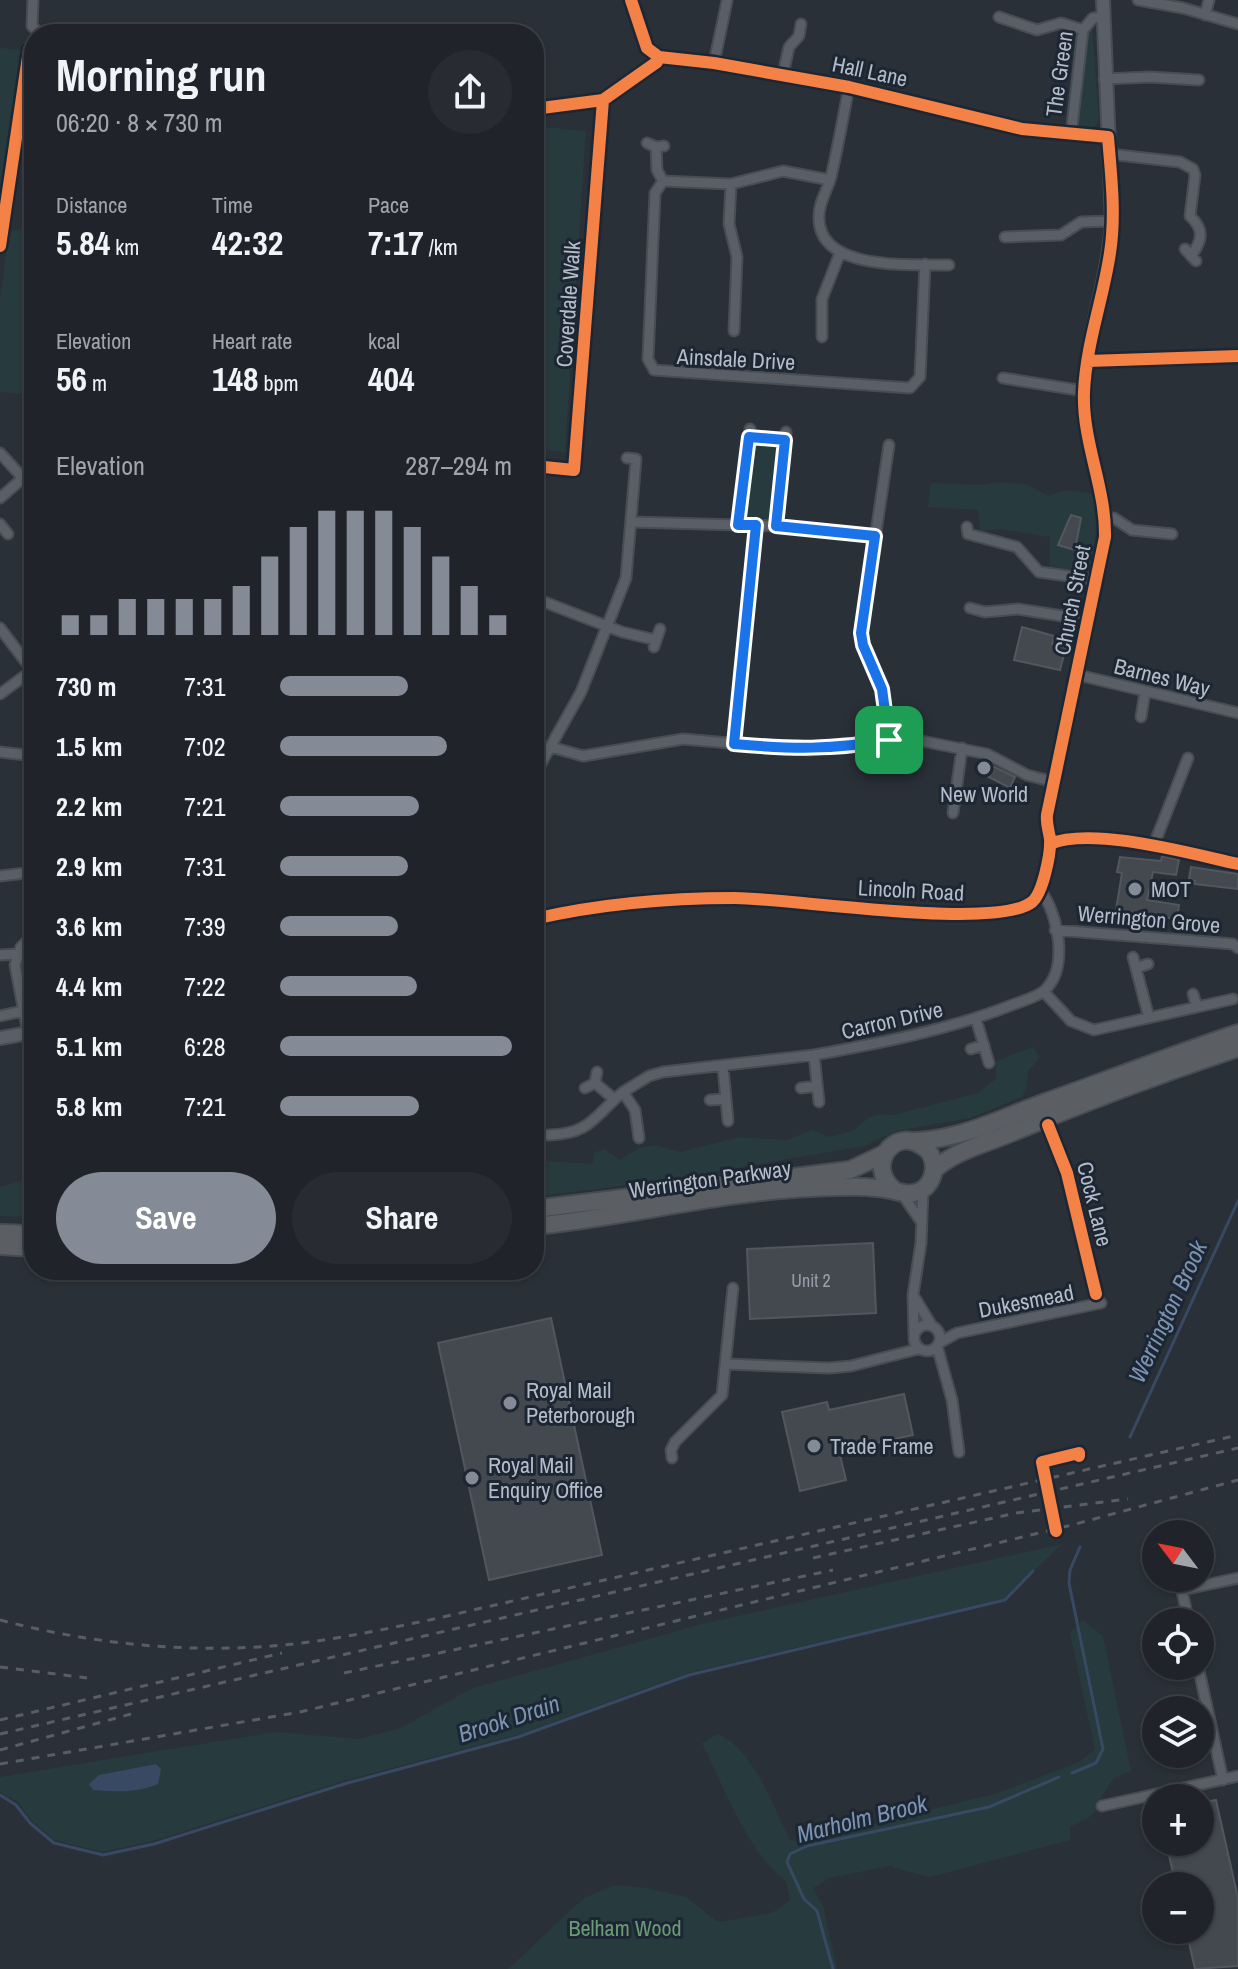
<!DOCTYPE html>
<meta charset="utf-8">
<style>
body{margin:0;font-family:"Archivo Narrow",sans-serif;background:#282c32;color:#f1f3f6;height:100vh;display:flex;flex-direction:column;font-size:30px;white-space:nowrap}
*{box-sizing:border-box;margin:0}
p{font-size:26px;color:#a2a4a8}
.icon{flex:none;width:44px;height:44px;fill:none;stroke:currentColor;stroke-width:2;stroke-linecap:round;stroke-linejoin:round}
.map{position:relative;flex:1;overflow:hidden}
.drawer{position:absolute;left:24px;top:24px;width:520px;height:1256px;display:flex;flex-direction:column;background:#20242a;border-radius:32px;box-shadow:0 2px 6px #0004,0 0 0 2px #3d4147}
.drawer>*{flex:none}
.needle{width:52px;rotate:302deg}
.controls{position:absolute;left:1142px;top:1520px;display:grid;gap:16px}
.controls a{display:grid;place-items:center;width:72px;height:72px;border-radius:50%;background:#20242a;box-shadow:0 2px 6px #0004,0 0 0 2px #3d4147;font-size:40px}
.pin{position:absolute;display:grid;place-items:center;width:68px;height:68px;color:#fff;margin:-34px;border-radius:16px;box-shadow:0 4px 12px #0006}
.round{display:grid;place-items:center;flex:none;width:84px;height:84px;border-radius:42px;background:#282c32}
.headline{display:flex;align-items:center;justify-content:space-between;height:136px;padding:0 32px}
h1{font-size:44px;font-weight:700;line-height:60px}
.metrics{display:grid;grid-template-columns:repeat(3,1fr);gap:12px;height:136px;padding:8px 32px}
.metrics div{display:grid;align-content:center}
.metrics b{font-size:34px;font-weight:700}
.metrics small{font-size:22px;font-weight:400}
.metrics p{font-size:22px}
.chart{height:224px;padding:16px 32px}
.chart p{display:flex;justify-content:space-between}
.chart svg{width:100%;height:144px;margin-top:8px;stroke:#848b96;stroke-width:6}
.button{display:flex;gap:16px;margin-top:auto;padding:16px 32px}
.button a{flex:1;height:92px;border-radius:48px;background:#848b96;color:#fff;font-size:32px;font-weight:700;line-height:92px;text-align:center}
.button a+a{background:#282c32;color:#f1f3f6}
ul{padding:0 32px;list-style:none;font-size:26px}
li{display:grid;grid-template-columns:128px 96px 1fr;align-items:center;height:60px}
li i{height:20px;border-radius:10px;background:#848b96}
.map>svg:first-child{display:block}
.green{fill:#273a3e}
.water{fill:#384963}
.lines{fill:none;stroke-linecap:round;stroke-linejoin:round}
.stream{stroke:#384963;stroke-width:3}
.building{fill:#444950;stroke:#52575f;stroke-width:2}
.minor-casing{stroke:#484c53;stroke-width:13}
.tertiary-casing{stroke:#484c53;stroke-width:16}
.trunk-casing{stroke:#474c53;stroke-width:20}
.minor{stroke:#5a5e66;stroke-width:9}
.tertiary{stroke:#5a5e66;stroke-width:12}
.trunk{stroke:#5b5f64;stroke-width:16}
.rail{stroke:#595d64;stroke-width:3;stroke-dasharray:8 8;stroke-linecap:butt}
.cycleway-casing{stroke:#1d2633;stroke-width:17}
.cycleway{stroke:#f48246;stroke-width:12}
.route-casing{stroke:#fff;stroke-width:16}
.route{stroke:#1a73e8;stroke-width:10}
.poi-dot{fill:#848b96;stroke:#1d2633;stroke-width:3}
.labels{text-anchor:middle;stroke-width:6;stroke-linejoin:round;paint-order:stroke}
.number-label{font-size:18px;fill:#989fab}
.street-label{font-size:22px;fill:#b4bcc9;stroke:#1d2633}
.poi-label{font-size:22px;fill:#b4bcc9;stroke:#1d2633;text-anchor:start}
.park-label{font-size:22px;fill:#6b9a76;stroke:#1d2633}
.water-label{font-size:24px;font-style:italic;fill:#7c92b1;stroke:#1d2633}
</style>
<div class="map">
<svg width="1238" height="1969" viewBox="0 0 1238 1969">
<rect width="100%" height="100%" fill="#2a3038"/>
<path class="green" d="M1092 25 1099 120C1095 128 1088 130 1080 126L1075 117 1088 28Z
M0 48 29 50 0 214Z
M534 126 586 131 565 452 534 449Z
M27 183 34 184V395L0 392V300L9 232 21 229Z
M757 442 780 447 773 515 768 519 751 518 744 511 752 443Z
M1000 482 1028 485 1048 496 1066 490 1097 494 1095 545 1090 574 1050 570V537L1000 529 980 531 978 510 928 507 931 483 982 485Z
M1033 1047 1040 1058 1028 1071 1026 1089 1022 1097 970 1118 896 1131 865 1146 660 1181 534 1197V1140H542L543 1156 548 1161 593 1164 594 1153 604 1149 620 1160 639 1148 655 1145 680 1152 740 1137 787 1140 813 1130 828 1137C836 1135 849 1133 855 1129 871 1117 870 1112 893 1115L978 1093 996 1079V1061Z
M21 1181 34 1183V1217L0 1216V1187Z
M1062 1544 1004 1599 688 1673 517 1735 340 1782 153 1841 102 1852 54 1840 31 1820 18 1802 0 1792V1777L275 1732 359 1739 401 1728 470 1689 706 1623Z
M1083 1620 1103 1636 1131 1771 1114 1778 1101 1797 1102 1806 1091 1816 1070 1827V1840L930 1877 891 1867 894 1865 830 1878 813 1888 823 1906 837 1969H508L584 1898 615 1885 647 1888 686 1897 718 1922 772 1913 790 1900 786 1881C747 1852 724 1787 702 1743L717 1734C753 1747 773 1807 790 1840L805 1841 998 1793 1079 1762 1095 1750 1070 1633Z"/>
<path class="water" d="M156 1764 161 1769 158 1784C136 1793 117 1792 93 1790L89 1784 99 1775Z"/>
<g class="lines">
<path class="stream" d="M1130 1437 1238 1201
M1072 1773 1096 1763 1103 1749 1069 1583 1070 1570 1080 1547
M0 1795 16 1805 30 1823 54 1843 103 1855 154 1844 344 1784 518 1737 689 1675 1005 1600 1033 1571
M833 1969 817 1911 804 1899 787 1862 790 1854 807 1846 989 1807 1059 1777"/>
</g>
<path class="building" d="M1071 515 1081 518 1075 550 1058 545Z
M1022 627 1054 636 1052 644 1066 647 1060 670 1014 660Z
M982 761 1015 777 1010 788 977 771Z
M1162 856 1179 860 1176 875 1153 872 1147 900 1179 905 1177 919 1116 910 1122 873 1117 872 1120 857 1161 861Z
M1191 867 1238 874V889L1194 884 1195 881 1189 879Z
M873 1243 876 1313 750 1319 747 1249Z
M551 1318 602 1555 489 1580 438 1343Z
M904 1394 913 1435 839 1451 846 1480 800 1491 782 1412 827 1402 829 1410Z
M1216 1800 1238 1898V1966L1195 1969 1186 1930H1200V1886H1176L1166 1842H1200V1803Z"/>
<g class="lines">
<defs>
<path id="minor" d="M33 0 32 26 40 34
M631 0 647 48 659 57 714 63 849 87 1022 129 1108 137
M1138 0 1183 8 1238 24
M1205 15 1209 0
M999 17 1037 30 1061 23 1083 30
M714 63 727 1
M783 74 789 47 799 36 801 24
M1104 79 1150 77 1199 80
M849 87C843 117 838 147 831 177 827 191 818 204 819 218 819 272 913 264 949 265
M534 109 603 100 657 62 659 57
M1071 135 1083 30 1093 18 1103 17
M647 143 656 147 664 146
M656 147 657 170 663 181
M1109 154 1180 162 1193 169 1195 175 1190 216C1205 230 1202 241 1191 256
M830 180 783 171 731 184 663 181 655 193 648 359 654 370 910 388 920 377 925 264
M731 184 729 224 737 257 734 331
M1005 237 1061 235 1081 222 1112 221
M1185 249 1196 261
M822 337V299L840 253
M1088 361 1238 356
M1003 378 1084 391
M749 437 785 440
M889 445 861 633 863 645 882 689 889 740
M0 453 23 478
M0 498 23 478 34 479
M1105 519 1114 518 1132 530 1172 534
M633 522 776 526 875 536
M0 524 8 534
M738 525 750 429
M776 526 786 432
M967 527 968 534 1017 547 1039 572 1097 580
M534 543 537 537
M32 576H34
M534 598 622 632 656 640
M970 608 985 612 1018 609 1088 620
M0 628 32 670
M654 647 660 629
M1078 675 1238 713
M0 694 34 669
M1141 717 1145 692
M734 744 756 525
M551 747 583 756 683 739 809 750 907 738 987 754 1027 775 1054 782
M0 752 34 756
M534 776 581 692 626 578 636 459 627 458
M953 813 962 748
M1153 847 1188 758
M0 876 34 872
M1055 930 1233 944 1238 948
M0 955 16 954
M1133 957 1149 1018
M1136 968 1148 964
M1044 992 1071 1021 1094 1030 1233 999
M1193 994 1197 1007
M0 1016 23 1011
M976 1019 989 1063
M28 1033 15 965 21 947 34 934
M971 1049 984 1045
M723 1067 728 1121
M595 1083 614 1099
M585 1088 595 1083 597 1072
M801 1088 817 1086
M710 1100 726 1099
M819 1102 814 1055C881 1043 948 1030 1012 1005 1022 1001 1038 997 1045 990 1069 967 1058 914 1041 891
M548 1135C591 1134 594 1116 623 1092
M639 1138 635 1110 623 1092 649 1076 663 1072 814 1055
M902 1194 920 1220
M915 1298 932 1326
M914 1338a13 13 0 1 1 26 0a13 13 0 1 1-26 0Z
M914 1334 913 1295 921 1243 923 1190
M939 1343 957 1333 1101 1303
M937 1346 952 1400 959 1452
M726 1364 829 1368 851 1366 918 1349
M672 1458 671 1450 675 1442 722 1395 733 1288
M1179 1578 1189 1622
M1182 1590 1238 1578
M1198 1666 1223 1780
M1102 1806 1238 1776"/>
<path id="tertiary" d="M1050 844C1092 826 1192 854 1238 864
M534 919C599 904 668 898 735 898 790 898 996 931 1032 902 1043 893 1051 853 1050 839 1049 831 1046 824 1047 815L1105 537C1106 486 1082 442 1084 391 1087 333 1109 279 1112 221L1103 0
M0 1038 34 1032"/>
<path id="trunk" d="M915 1141C962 1139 999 1119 1043 1103 1108 1080 1172 1055 1238 1033
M934 1170C953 1152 981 1145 1006 1135 1082 1103 1160 1074 1238 1048
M534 1209 850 1170 884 1154
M534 1226C627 1217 718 1192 811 1188 837 1187 865 1185 890 1190 901 1192 909 1196 920 1191 937 1182 939 1156 922 1146 894 1126 865 1166 894 1190
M0 1233 34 1234
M0 1246 34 1248"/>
</defs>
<use href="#minor" class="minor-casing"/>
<use href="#tertiary" class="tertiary-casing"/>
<use href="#trunk" class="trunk-casing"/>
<use href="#minor" class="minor"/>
<use href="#tertiary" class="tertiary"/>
<use href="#trunk" class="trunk"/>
<path class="rail" d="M813 1558 1016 1513 1128 1499
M0 1620C92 1644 189 1654 284 1645 335 1640 385 1629 434 1619L1238 1435
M0 1667 87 1678
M344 1673 833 1570
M0 1720 282 1653
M0 1734 1238 1448
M0 1750 131 1714
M0 1764 300 1712 1072 1525 1238 1480"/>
<defs>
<path id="cycleway" d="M534 109 603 100 657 62 659 57
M0 246 29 50
M1088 361 1238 356
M534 466 574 470 603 100
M1050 844C1092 826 1192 854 1238 864
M534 919C599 904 668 898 735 898 790 898 996 931 1032 902 1043 893 1051 853 1050 839 1049 831 1046 824 1047 815L1105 537C1106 487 1082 442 1084 392 1086 344 1103 300 1110 253 1116 214 1111 175 1108 137L1022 129 849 87 714 63 659 57 647 48 631 0
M1048 1125 1067 1173 1096 1294
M1056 1531 1042 1462 1079 1453V1456"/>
</defs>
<use href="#cycleway" class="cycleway-casing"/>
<use href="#cycleway" class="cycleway"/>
</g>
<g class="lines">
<defs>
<path id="route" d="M749 437 785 440 776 526 875 536 861 633 863 645 882 689 889 740C832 750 791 749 734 744L756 525H738Z"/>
</defs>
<use href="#route" class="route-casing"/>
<use href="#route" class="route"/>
</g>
<g class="poi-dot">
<circle cx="984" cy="768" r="8"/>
<circle cx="1135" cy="889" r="8"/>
<circle cx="510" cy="1403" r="8"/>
<circle cx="814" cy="1446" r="8"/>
<circle cx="472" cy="1478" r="8"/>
</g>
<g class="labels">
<g class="number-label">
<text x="811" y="1287">Unit 2</text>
</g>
<g class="street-label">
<text transform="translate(870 71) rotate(12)" y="8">Hall Lane</text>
<text transform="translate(1059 74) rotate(-82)" y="8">The Green</text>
<text transform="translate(568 304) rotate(-86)" y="8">Coverdale Walk</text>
<text transform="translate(736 359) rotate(3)" y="8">Ainsdale Drive</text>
<text transform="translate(1072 600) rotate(-79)" y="8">Church Street</text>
<text transform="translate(1162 677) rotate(14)" y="8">Barnes Way</text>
<text transform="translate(911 890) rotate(3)" y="8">Lincoln Road</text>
<text transform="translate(1149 919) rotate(5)" y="8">Werrington Grove</text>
<text transform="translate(892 1020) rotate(-13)" y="8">Carron Drive</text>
<text transform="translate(710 1179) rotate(-8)" y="8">Werrington Parkway</text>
<text transform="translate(1095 1204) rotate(76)" y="8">Cock Lane</text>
<text transform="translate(1026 1301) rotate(-11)" y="8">Dukesmead</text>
</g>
<g class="poi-label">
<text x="984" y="802" text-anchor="middle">New World</text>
<text x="1151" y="897">MOT</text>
<text x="526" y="1398">Royal Mail<tspan x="526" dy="25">Peterborough</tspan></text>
<text x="830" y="1454">Trade Frame</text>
<text x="488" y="1473">Royal Mail<tspan x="488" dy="25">Enquiry Office</tspan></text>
</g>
<g class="park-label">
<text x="625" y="1936">Belham Wood</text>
</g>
<g class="water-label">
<text transform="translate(1168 1312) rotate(-65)" y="8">Werrington Brook</text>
<text transform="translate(509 1719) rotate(-18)" y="8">Brook Drain</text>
<text transform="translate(862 1819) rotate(-14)" y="8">Marholm Brook</text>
</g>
</g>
</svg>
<div class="controls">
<a><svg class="needle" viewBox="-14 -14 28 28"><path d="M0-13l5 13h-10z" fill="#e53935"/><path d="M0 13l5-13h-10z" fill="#a2a4a8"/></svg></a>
<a><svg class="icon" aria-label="locate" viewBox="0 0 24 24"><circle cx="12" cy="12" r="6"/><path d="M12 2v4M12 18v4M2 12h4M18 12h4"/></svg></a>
<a><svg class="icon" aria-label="layers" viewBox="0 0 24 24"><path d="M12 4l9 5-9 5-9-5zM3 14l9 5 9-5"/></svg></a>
<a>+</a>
<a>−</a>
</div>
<div class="pin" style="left:889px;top:740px;background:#1e9e55"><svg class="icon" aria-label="arrive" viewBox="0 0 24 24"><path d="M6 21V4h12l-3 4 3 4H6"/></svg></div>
<section class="drawer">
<div class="headline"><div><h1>Morning run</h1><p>06:20 · 8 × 730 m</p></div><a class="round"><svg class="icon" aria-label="share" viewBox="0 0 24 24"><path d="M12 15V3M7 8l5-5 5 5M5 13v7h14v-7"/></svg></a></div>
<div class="metrics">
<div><p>Distance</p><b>5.84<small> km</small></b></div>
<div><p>Time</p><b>42:32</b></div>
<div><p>Pace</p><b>7:17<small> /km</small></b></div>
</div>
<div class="metrics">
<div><p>Elevation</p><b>56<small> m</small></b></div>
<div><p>Heart rate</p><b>148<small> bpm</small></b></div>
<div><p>kcal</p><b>404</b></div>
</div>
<div class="chart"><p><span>Elevation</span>287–294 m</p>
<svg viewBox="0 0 160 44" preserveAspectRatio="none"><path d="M5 44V38M15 44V38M25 44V33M35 44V33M45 44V33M55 44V33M65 44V29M75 44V20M85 44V11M95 44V6M105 44V6M115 44V6M125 44V11M135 44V20M145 44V29M155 44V38"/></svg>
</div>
<ul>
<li><b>730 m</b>7:31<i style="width:55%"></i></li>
<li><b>1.5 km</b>7:02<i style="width:72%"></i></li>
<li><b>2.2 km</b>7:21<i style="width:60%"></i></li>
<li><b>2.9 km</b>7:31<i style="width:55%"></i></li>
<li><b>3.6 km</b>7:39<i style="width:51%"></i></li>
<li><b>4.4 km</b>7:22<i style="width:59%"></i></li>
<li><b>5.1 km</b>6:28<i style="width:100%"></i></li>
<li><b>5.8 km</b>7:21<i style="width:60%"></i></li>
</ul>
<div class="button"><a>Save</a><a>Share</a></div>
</section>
</div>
